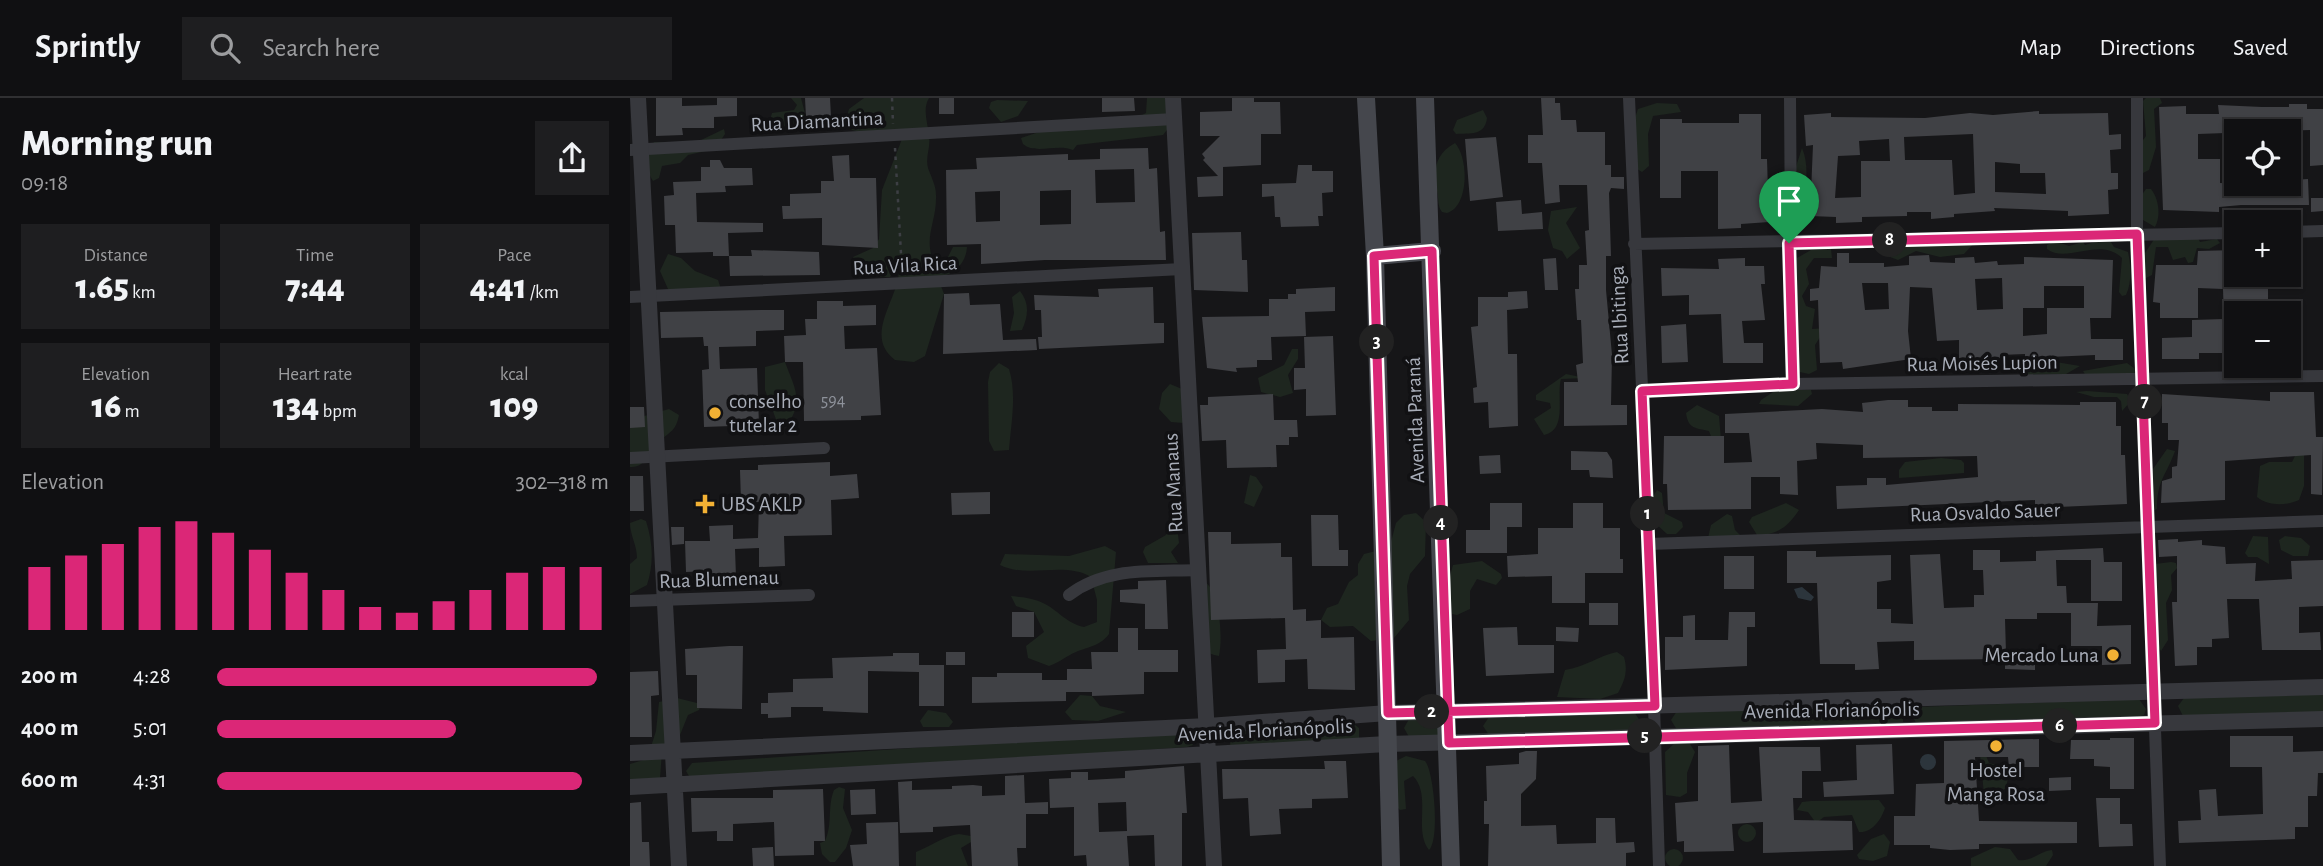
<!DOCTYPE html>
<meta charset="utf-8">
<style>
body{margin:0;font-family:"Alegreya Sans",sans-serif;background:#1e1e20;color:#f1f3f6;height:100vh;display:flex;flex-direction:column;font-size:26px;white-space:nowrap}
*{box-sizing:border-box;margin:0}
p{font-size:23px;color:#9c9d9f}
.icon{flex:none;width:38px;height:38px;fill:none;stroke:currentColor;stroke-width:2;stroke-linecap:round;stroke-linejoin:round}
.map{position:relative;flex:1;overflow:hidden}
.sheet{display:flex;flex-direction:column;background:#101012;width:630px}
.sheet>*{flex:none}
.buttons{position:absolute;left:1594px;top:21px;display:grid;gap:14px}
.buttons a{display:grid;place-items:center;width:77px;height:77px;border-radius:0px;background:#101012;box-shadow:0 2px 5px #0004,0 0 0 2px #303032;font-size:35px}
.pin{position:absolute;display:grid;place-items:center;width:60px;height:60px;color:#fff;margin:-72px -30px;border-radius:50% 50% 50% 0;rotate:-45deg;box-shadow:0 0 7px #0007}
.pin .icon{rotate:45deg}
.km{position:absolute;width:35px;height:35px;margin:-18px;border-radius:50%;background:#222;color:#fff;font-size:19px;line-height:35px;text-align:center}
.round{display:grid;place-items:center;flex:none;width:74px;height:74px;border-radius:0px;background:#1e1e20}
.overview{display:flex;align-items:center;justify-content:space-between;height:119px;padding:0 21px}
h1{font-size:38px;font-weight:800;line-height:52px}
.figures{display:grid;grid-template-columns:repeat(3,1fr);gap:10px;height:119px;padding:7px 21px}
.figures div{display:grid;align-content:center;border-radius:0px;background:#1e1e20;text-align:center}
.figures b{font-size:35px;font-weight:800}
.figures small{font-size:19px;font-weight:400}
.figures p{font-size:19px}
.chart{height:196px;padding:14px 21px}
.chart p{display:flex;justify-content:space-between}
.chart svg{width:100%;height:126px;margin-top:7px;stroke:#db2777;stroke-width:6}
ul{padding:0 21px;list-style:none;font-size:23px}
li{display:grid;grid-template-columns:112px 84px 1fr;align-items:center;height:52px}
li i{height:18px;border-radius:9px;background:#db2777}
header{display:flex;align-items:center;gap:42px;box-sizing:border-box;height:98px;padding:0 35px;background:#101012;border-bottom:2px solid #303032}
header strong{font-size:33px}
nav{display:flex;gap:38px;margin-inline-start:auto;font-size:24px}
.search{width:490px;height:63px;background:#1e1e20;display:flex;align-items:center;gap:18px;box-sizing:border-box;padding:0 24px;border-radius:0px;color:#9c9d9f;font-size:26px}
main{display:flex;flex:1;min-height:0}
.map>svg:first-child{display:block}
.green{fill:#1e261f}
.water{fill:#2c353c}
.building{fill:#404145;fill-rule:evenodd}
.lines{fill:none;stroke-linecap:round;stroke-linejoin:round}
.path{stroke:#3d3f44;stroke-width:2.5;stroke-dasharray:3.5 5;stroke-linecap:butt}
.minor{stroke:#37383d;stroke-width:12}
.tertiary{stroke:#37383d;stroke-width:16}
.secondary{stroke:#45474d;stroke-width:18}
.route-casing{stroke:#fff;stroke-width:14}
.route{stroke:#db2777;stroke-width:9}
.poi-dot{fill:#f2b134;stroke:#111113;stroke-width:2.5}
.labels{text-anchor:middle;stroke-width:7;stroke-linejoin:round;paint-order:stroke}
.number-label{font-size:18px;fill:#8e929b}
.street-label{font-size:21px;fill:#a8adb8;stroke:#111113}
.poi-label{font-size:21px;fill:#a8adb8;stroke:#111113;text-anchor:start}
</style>
<header>
<strong>Sprintly</strong>
<div class="search"><svg class="icon" aria-label="search" viewBox="0 0 24 24"><circle cx="10" cy="10" r="6"/><path d="M15 15l6 6"/></svg>Search here</div>
<nav><a>Map</a><a>Directions</a><a>Saved</a></nav>
</header>
<main>
<section class="sheet">
<div class="overview"><div><h1>Morning run</h1><p>09:18</p></div><a class="round"><svg class="icon" aria-label="share" viewBox="0 0 24 24"><path d="M12 15V3M7 8l5-5 5 5M5 13v7h14v-7"/></svg></a></div>
<div class="figures">
<div><p>Distance</p><b>1.65<small> km</small></b></div>
<div><p>Time</p><b>7:44</b></div>
<div><p>Pace</p><b>4:41<small> /km</small></b></div>
</div>
<div class="figures">
<div><p>Elevation</p><b>16<small> m</small></b></div>
<div><p>Heart rate</p><b>134<small> bpm</small></b></div>
<div><p>kcal</p><b>109</b></div>
</div>
<div class="chart"><p><span>Elevation</span>302–318 m</p>
<svg viewBox="0 0 160 44" preserveAspectRatio="none"><path d="M5 44V22M15 44V18M25 44V14M35 44V8M45 44V6M55 44V10M65 44V16M75 44V24M85 44V30M95 44V36M105 44V38M115 44V34M125 44V30M135 44V24M145 44V22M155 44V22"/></svg>
</div>
<ul>
<li><b>200 m</b>4:28<i style="width:97%"></i></li>
<li><b>400 m</b>5:01<i style="width:61%"></i></li>
<li><b>600 m</b>4:31<i style="width:93%"></i></li>
</ul>
</section>
<div class="map">
<svg width="1693" height="768" viewBox="0 0 1693 768">
<rect width="100%" height="100%" fill="#161618"/>
<path class="green" d="M161 0H171L177 23 169 31 151 30 140 22 142 15 164 12 167 7Z
M234 0H299C292 12 298 25 299 38 301 49 295 59 298 70 301 79 306 87 306 97 307 125 292 139 305 167L310 168 315 165 323 149H337C336 166 324 176 308 180L314 196 295 258 284 264 265 262C233 238 268 202 269 173L266 170 260 179H248L226 170 223 159 243 150 249 141 252 92 272 41 265 32 230 34 218 31 215 25 219 11Z
M517 0H538L537 32 533 37 447 47 443 52C427 45 406 57 393 46L391 40 409 34 510 18 516 15Z
M1516 0H1530L1532 5 1524 11 1526 49 1519 72 1511 76V45L1516 38 1513 3Z
M367 2 398 3 388 18 371 24 359 10 361 4Z
M1027 5 1047 6 1051 14 1023 18 1018 36 1019 68 1012 74 1004 69 1005 20 1008 11Z
M853 12 857 20C855 38 840 35 826 36L823 32 827 22Z
M94 31 95 36 85 51 58 57 50 65 32 68 29 80 23 83C15 72 16 55 24 44H67Z
M825 45C839 60 839 109 817 115L812 114C807 107 809 101 807 93 803 72 805 56 825 45Z
M1172 50C1182 74 1172 99 1173 123L1166 126 1163 78Z
M1516 91H1521C1529 101 1531 118 1525 129L1513 122 1509 101Z
M947 109 936 125 950 150 937 161 932 153 923 150 918 132 921 113Z
M1525 140 1539 142 1568 140 1570 144 1587 141 1590 145 1579 151 1567 150 1563 164 1558 165 1555 159 1543 162 1538 149H1526L1522 177 1514 181 1513 158Z
M1474 141H1479L1484 149 1498 154C1501 167 1502 185 1496 197L1492 198 1489 194 1492 160C1470 138 1437 166 1417 151V147L1425 143 1439 148 1453 144 1455 147Z
M1345 144 1334 156 1310 159 1286 153 1268 162 1255 157 1266 147Z
M1201 151 1202 160H1184L1176 171 1179 186 1172 198 1176 208 1185 211 1182 231 1196 230 1185 247 1187 272 1179 276 1165 273 1167 160 1181 152Z
M38 156 51 160 65 173 88 182 91 191H38L30 173Z
M390 193C400 206 398 218 392 232L380 233 384 215 382 199Z
M662 251H668V261L658 277 663 295 650 299 631 294 628 280 654 267Z
M1408 261 1450 268 1436 276 1392 277 1391 270Z
M155 264C163 286 174 302 159 324H147L135 292V269Z
M369 265 379 271C387 296 381 326 379 352L364 353 359 343 358 284 360 274Z
M1497 265 1508 273 1506 276 1456 278 1453 273Z
M936 276 955 280 931 281C926 298 938 332 914 337L904 321 921 310 920 305 906 302V297Z
M540 286 552 291 554 325 541 324 529 311 532 295Z
M1146 292H1181L1182 296 1168 308 1129 306 1131 302Z
M1457 293 1497 296 1501 303 1492 313 1491 303 1487 299H1464L1446 294Z
M1067 307 1089 318 1091 342 1082 341 1079 333C1066 330 1058 331 1056 315Z
M39 311 49 317C46 333 40 334 29 343 18 352 17 370 0 369V322Z
M1537 351 1545 353C1536 378 1527 382 1527 411L1523 413V371Z
M1674 355V388L1669 402C1656 408 1638 408 1627 399L1630 368 1639 364H1662L1666 356Z
M1311 360 1331 362 1334 365V375L1269 380V372L1275 364Z
M620 377 626 379 633 389 624 409 614 405Z
M1027 392 1032 395 1034 415 1052 424 1053 429 1046 436H1037L1025 425 1022 400Z
M1156 405 1169 412C1158 429 1147 437 1127 437L1119 424 1122 419Z
M786 415 796 424 795 458 780 476 777 488 779 522 764 540 741 543 723 528 700 529 691 522 697 510 708 506 719 484 728 477V466L734 456 746 453 757 459 766 425 774 417Z
M1097 416 1102 418 1105 432 1112 439 1078 440 1081 427Z
M546 420 549 445 541 454 548 465H518L513 454 515 449 536 437 540 421Z
M11 421 16 423C23 445 24 465 17 487L0 496V466L7 460C7 447 0 437 0 425Z
M1623 438 1638 439 1639 466 1627 459H1618L1615 455Z
M1655 438 1671 440 1680 448 1678 458H1663L1651 452 1649 442Z
M475 448 486 454 479 536C469 550 453 549 440 557 432 561 428 565 419 568L398 560 396 548 414 534 404 514 386 508 381 498C392 499 404 500 415 506 430 514 436 525 454 529L467 524V502L461 479C434 463 398 481 370 467L375 456 439 458Z
M852 463 871 476 872 480 866 487 847 481 840 493V511L827 517 822 516 819 481 823 467Z
M1541 464 1546 465 1547 470 1541 477 1542 492 1536 505 1538 542 1531 553 1527 546 1525 466Z
M575 484C590 494 593 540 589 558 562 555 562 519 562 499Z
M987 554 994 559C998 573 995 582 988 595L970 601 927 599 935 572C955 569 968 558 987 554Z
M1693 596V614L1553 618 1548 608 1554 600Z
M450 597 462 598 470 608 496 614 468 623 442 622 435 614Z
M47 600 71 606 69 612 58 617 50 637 32 654 30 680 0 684V666L17 661 26 633 29 604Z
M1509 601 1516 611 1514 617 1508 619 1287 627 1282 617 1287 609Z
M1268 608 1273 611V624L1267 626 1047 632 1041 622 1047 613Z
M298 612 316 615 323 624 319 629H293L290 623Z
M1004 614 1011 624 1008 630 1003 632 859 637 853 628 859 619Z
M779 621H803L808 624V637L779 639 774 630Z
M724 626 729 630V642L600 648 601 637 605 634Z
M558 631 564 634 563 647 557 649 62 683 56 673 62 665Z
M1045 645 1060 646 1065 654 1057 675V695L1050 699 1036 697 1035 654Z
M1355 655 1359 665 1370 668 1378 680 1376 690 1360 701 1354 696 1350 656Z
M776 658 795 663C804 673 810 742 799 752 783 732 802 697 783 678L774 683 776 711 770 712 762 704 766 663Z
M209 689 215 691 213 710 222 732 216 750 205 764H200L192 756 190 745 195 743C203 725 197 710 204 692Z
M1249 702 1255 710C1251 722 1242 735 1229 734L1222 717 1194 719 1186 725 1178 714 1167 712 1172 704 1181 703Z
M1108 735a9 9 0 1 1 18 0a9 9 0 1 1-18 0Z
M329 736 341 738V744L331 750 338 768H286V754C301 748 314 738 329 736Z
M1254 736 1260 744 1257 758 1243 763 1229 761 1227 757 1241 741Z
M1365 749 1380 751 1388 762C1402 764 1410 753 1422 752L1423 757 1416 768H1341V760Z
M1035 760a9 9 0 1 1 18 0a9 9 0 1 1-18 0Z"/>
<path class="water" d="M1172 489 1184 499 1181 503 1168 500 1164 491Z
M1290 664a8 8 0 1 1 16 0a8 8 0 1 1-16 0Z"/>
<path class="building" d="M26 0H52V8L87 7V0H107V18L84 19V30H52L53 37 26 38Z
M175 0H200L201 19H176Z
M309 0H324V16H309Z
M472 0H504L505 13 472 14Z
M602 0H624V4H650L651 36H631V67L593 69V98L568 99 567 79 588 78 573 62 575 60 572 56 590 38H570V14L602 13Z
M911 0H925V5H930L931 22H946L947 34H975V67H981V79H994V91L981 90 979 95 981 158H976V192L982 257 981 307H997V327L934 328V284H948L946 267 953 265 951 222H947L945 191H949V167H957L955 133 959 132 957 87H929L930 104 915 106 912 65H898V37H913Z
M1659 6H1677V11H1693V67L1680 68V32L1568 36V61H1590V85L1640 88 1663 86V82L1678 81 1679 107H1611L1589 109V114L1533 112 1529 9 1556 8V16H1589L1588 7 1632 9H1659Z
M1409 13V16L1478 15 1479 37 1491 36V51L1480 52 1481 75H1488V91L1478 92 1479 116 1438 118V113L1364 110 1365 113 1324 116V119L1301 121V114H1277V118L1232 119V124L1206 125V119L1180 118 1183 47 1176 48 1174 17 1201 15V19L1295 20 1340 15 1363 17ZM1343 36 1345 95 1324 97 1322 62H1275L1274 39ZM1259 41 1260 63H1231V99L1205 100 1208 58 1230 57 1229 43ZM1365 64 1390 66V75H1415L1416 96 1365 94Z
M1109 16H1131V61H1137L1139 124 1111 126V130L1088 131V73H1051V100H1030V21H1052V25H1109Z
M866 39 873 99 840 103 835 41Z
M518 50 519 71 527 70 530 134 535 133 536 162H415L351 166V146L317 147 316 72 347 71 346 60 438 56V62L470 61V51ZM504 71 505 104 466 105 465 72ZM441 92V126L410 127V93ZM370 93V123L346 124 345 94Z
M219 57 220 80H246L248 150 192 147V120L153 121 152 108H160V96L191 95V83H204L202 58Z
M80 62H90L94 70H122L123 87 95 88 96 94 66 95 67 124 133 125V134L98 135 99 158H83V154L46 155 45 127H35L34 98 44 97 43 84 71 83V69H80Z
M668 67H682V73H703V94L692 95 693 118H688L689 128 651 129 650 119H645L644 98 632 99V86L666 85Z
M1681 100H1693V113L1681 114Z
M891 102 892 116 912 114 913 131 868 133 866 104Z
M611 134 612 162H617L618 194 564 192 562 135Z
M121 152 189 154 190 177 100 178 99 158H122Z
M1606 152V177H1638V215H1606V255H1569V261H1532V240L1562 239V222L1594 221 1593 191 1568 190V220H1530V205L1523 204 1526 167H1567L1568 153Z
M1207 155H1219V165H1254V169L1279 167V158L1299 157 1300 164 1325 165V160L1344 159 1345 165 1367 163 1368 167 1394 166V159L1483 162 1481 220H1460L1461 241H1493V262H1465V257L1395 260V256L1370 257V264H1329V242L1307 243 1302 190 1280 189 1278 233 1281 261 1213 271 1212 264 1190 265 1188 202 1180 203V191L1189 190 1191 168 1207 169ZM1372 180 1373 211 1347 212 1345 181ZM1232 185H1258L1259 211 1235 212ZM1414 188H1454V210H1417V236L1393 238V210H1414Z
M926 160 928 192H915L913 161Z
M1115 160V168H1134L1135 186H1131L1135 222 1112 223 1114 245H1133V265H1093L1091 216 1059 217V197L1032 198 1031 170 1089 171 1088 161Z
M523 189 524 225H534V245L409 251 408 239H412L411 212H405L404 197 469 199 468 191Z
M705 189V213L675 214 676 238 641 239 642 262H627V269L606 270 607 274 577 270 572 219 639 218V201H658V196H666V191Z
M897 193 898 210 877 212 878 256H887L888 328 859 330 858 304 844 305 843 290 847 289 841 229 848 228V199H878V194Z
M339 195 340 207 370 206 373 242 406 241 407 252 313 256 314 196Z
M187 203H213V208L246 207V227L214 228 215 251 247 250 251 317 231 318V322L174 323 173 264H155L154 238 176 237 175 221H187Z
M131 212H154V232L126 233V248L89 249 90 271 127 270 129 327 74 329 72 272 79 271 78 248H74L73 239 31 240 30 214Z
M1056 226 1058 264 1032 265 1031 228Z
M703 238 706 317 676 318V291L664 292V270H675L674 239Z
M1640 294H1684L1686 339H1693L1692 397 1681 396V357L1595 363V402L1531 405 1532 383 1542 380V369L1547 368 1549 342H1538V325H1532V296L1640 303Z
M643 296 644 322H667L668 339H659V347H646L647 369 597 370 596 342 572 343 570 307H578V299Z
M1258 302H1278V309H1302V313H1328V306L1450 307V304H1486V328H1491V357H1495L1497 406 1405 410V402L1207 411 1206 388 1237 387V380H1256V387L1348 379 1347 358 1233 360V347L1186 345 1187 361 1167 363 1168 397 1150 396V379H1121V411L1038 412 1037 386H1033L1034 338H1094V365L1122 364 1119 335H1095V316L1192 311 1233 314 1232 305Z
M0 309H14L15 329 0 330Z
M941 353 977 354 982 362 983 380 960 379 959 372H941Z
M870 357 871 375 850 376 849 358Z
M200 364V378L227 376 229 400 201 402 202 437 154 438 155 468 129 469V450L105 451 106 479 80 480V473L56 474 55 443H80L79 428 103 427V441L128 440 129 404H111L110 372H128V367Z
M0 378H13L14 413H0Z
M360 394V416L322 417 321 395Z
M860 405H892V429H877V455H836V432H860Z
M943 405H973V430H990V461H993V475H955V505H922V478L878 479 877 458 908 456V430H943Z
M681 417H708L709 452H718V468H682Z
M41 429H54V446L42 447Z
M578 434H601V446L651 445V459H662L663 512 676 511V523L691 522V540L724 539 725 592 678 591 677 561 655 562V584L628 585 627 552 656 551 655 520 581 522Z
M1548 441V444L1572 442V447L1595 449 1596 466 1626 465 1625 483 1662 481 1661 463 1693 462V508L1669 509V535L1690 534 1691 552H1632L1629 501H1597L1599 540 1582 541V549H1567V567L1545 568 1542 504H1547V458L1529 459 1528 442Z
M1473 450 1474 464H1492V503H1461V462H1426L1427 488H1436L1437 505H1468L1467 528 1501 527V566L1472 567V548H1441V515H1407V521H1375L1376 555 1405 556V572L1375 571V561L1284 562V543L1247 544 1249 571 1225 572V566H1190L1187 485H1157V453H1186V459L1261 457V482L1247 484V511H1261V525L1283 526 1280 457 1310 456 1314 510 1344 509V497H1354L1353 472H1343V452H1370V464L1406 463V453Z
M1094 458H1124V491H1094Z
M536 482 538 531H515V506L490 504V492L508 491V483Z
M959 505H988V527H959Z
M382 514H404V539H382Z
M1099 514H1125V529H1117V568L1035 572V539H1053V518L1065 517V542H1098Z
M887 529 888 547H924V575L856 578 853 530Z
M926 529 949 530 948 544 926 543Z
M488 530H508V552H548V574H514V596L462 598V594H436V603L342 605V579H367V575H412V582H437V571H462L461 554H488Z
M99 548H113L112 611 67 610V577H56L55 551Z
M316 554H335V567H316Z
M263 555H289V574L238 573V615L193 613V609H161V619L138 620V616H131V605H138V595L163 594V581L203 580 202 560 263 558Z
M289 567H314V608H289Z
M28 573 29 597 21 598 22 639H0V574Z
M1600 638H1663V654L1693 653V675H1688L1687 698H1678V729H1665V741L1549 745 1548 723 1571 722 1569 692 1586 691 1588 718 1633 716 1632 669H1600Z
M1480 640H1504V691H1480V669L1464 668V661H1440L1441 642H1480Z
M1409 641V669H1379L1378 659H1345L1349 723 1447 724V745L1349 746V751L1320 752 1300 750V747H1264V718H1285L1286 686 1314 685V643Z
M1262 646 1264 696 1194 699 1193 684 1227 682 1226 647Z
M1099 647 1101 705 1132 703 1129 649H1190L1191 673H1172V700H1163L1164 722 1222 723 1223 752 1133 755V724L1102 726 1104 753 1054 754V743L1047 744 1045 705 1068 703V648Z
M896 653H907L906 681 891 696V728L926 727 927 746 966 745V720H985L986 745 1004 744 1005 754 996 755V768H858L859 726H854V703H857L856 668 889 666V655Z
M694 663H716L718 700 682 701V710L649 711 651 736 620 738 618 700 593 701 592 671H695Z
M554 668 557 715H552V768H525L524 737 497 738 499 768H457L456 757 444 758V709L420 710 419 681 441 680V674H458V682L495 680V673ZM496 704 497 733 469 734 468 705Z
M394 677 395 705 418 704V716H396V750H387L388 768H342L340 727 303 729V734L270 735 268 684 282 683V692L322 691V688L343 687 352 688V698L375 697V678Z
M1441 679V692L1419 693V680Z
M193 691 195 743H184V757L145 758 144 724 103 726V743H87V733L62 734 61 700H143V692Z
M245 691 246 716 221 717 220 692Z
M1466 700H1490V726H1502L1503 748 1469 749Z
M11 704 12 744H19L20 768H0V705Z
M268 724 269 768H223L220 747 237 746 236 725Z
M143 749 144 768H123L122 750Z"/>
<g class="lines">
<path class="path" d="M262 0 263 26
M265 50 272 173"/>
<path class="minor" d="M999 0 1019 446 1029 768
M1160 0 1162 286
M1507 0V136L1530 768
M0 52 544 21
M1659 134 1693 133
M1004 146 1606 135
M0 199 552 171
M1012 293 1162 286 1693 278
M0 360 194 350
M1019 446 1693 423
M439 497C476 468 524 474 569 472
M0 503 179 497"/>
<path class="tertiary" d="M8 0 49 768
M543 0 584 768
M0 655 578 628 758 615 1693 589
M0 689 757 646 1693 621"/>
<path class="secondary" d="M736 0 745 158 761 768
M795 0 821 768
M745 158 802 153"/>
</g>
<g class="lines">
<defs>
<path id="route" d="M1159 145 1163 286 1012 293 1025 608 758 615 744 158 802 153C808 317 813 481 819 645L1525 625 1507 136 1159 145"/>
</defs>
<use href="#route" class="route-casing"/>
<use href="#route" class="route"/>
</g>
<g class="poi-dot">
<circle cx="85" cy="315" r="7"/>
<path d="M71.5 395.5h7v7h7v7h-7v7h-7v-7h-7v-7h7z"/>
<circle cx="1483" cy="557" r="7"/>
<circle cx="1366" cy="648" r="7"/>
</g>
<g class="labels">
<g class="number-label">
<text x="203" y="308">594</text>
</g>
<g class="street-label">
<text transform="translate(187 23) rotate(-3)" y="7">Rua Diamantina</text>
<text transform="translate(275 167) rotate(-3)" y="7">Rua Vila Rica</text>
<text transform="translate(989 217) rotate(-93)" y="7">Rua Ibitinga</text>
<text transform="translate(1352 265) rotate(-1)" y="7">Rua Moisés Lupion</text>
<text transform="translate(785 322) rotate(-92)" y="7">Avenida Paraná</text>
<text transform="translate(543 385) rotate(-93)" y="7">Rua Manaus</text>
<text transform="translate(1355 414) rotate(-2)" y="7">Rua Osvaldo Sauer</text>
<text transform="translate(89 481) rotate(-2)" y="7">Rua Blumenau</text>
<text transform="translate(1202 612) rotate(-1)" y="7">Avenida Florianópolis</text>
<text transform="translate(635 632) rotate(-3)" y="7">Avenida Florianópolis</text>
</g>
<g class="poi-label">
<text x="99" y="310">conselho<tspan x="99" dy="24">tutelar 2</tspan></text>
<text x="91" y="413">UBS AKLP</text>
<text x="1469" y="564" text-anchor="end">Mercado Luna</text>
<text x="1366" y="679" text-anchor="middle">Hostel<tspan x="1366" dy="24">Manga Rosa</tspan></text>
</g>
</g>
</svg>
<div class="buttons">
<a><svg class="icon" aria-label="locate" viewBox="0 0 24 24"><circle cx="12" cy="12" r="6"/><path d="M12 2v4M12 18v4M2 12h4M18 12h4"/></svg></a>
<a>+</a>
<a>−</a>
</div>
<div class="pin" style="left:1159px;top:145px;background:#1e9e55"><svg class="icon" aria-label="arrive" viewBox="0 0 24 24"><path d="M6 21V4h12l-3 4 3 4H6"/></svg></div>
<b class="km" style="left:1018px;top:416px">1</b>
<b class="km" style="left:802px;top:614px">2</b>
<b class="km" style="left:747px;top:244px">3</b>
<b class="km" style="left:811px;top:425px">4</b>
<b class="km" style="left:1015px;top:638px">5</b>
<b class="km" style="left:1430px;top:628px">6</b>
<b class="km" style="left:1515px;top:304px">7</b>
<b class="km" style="left:1260px;top:142px">8</b>
</div>
</main>
